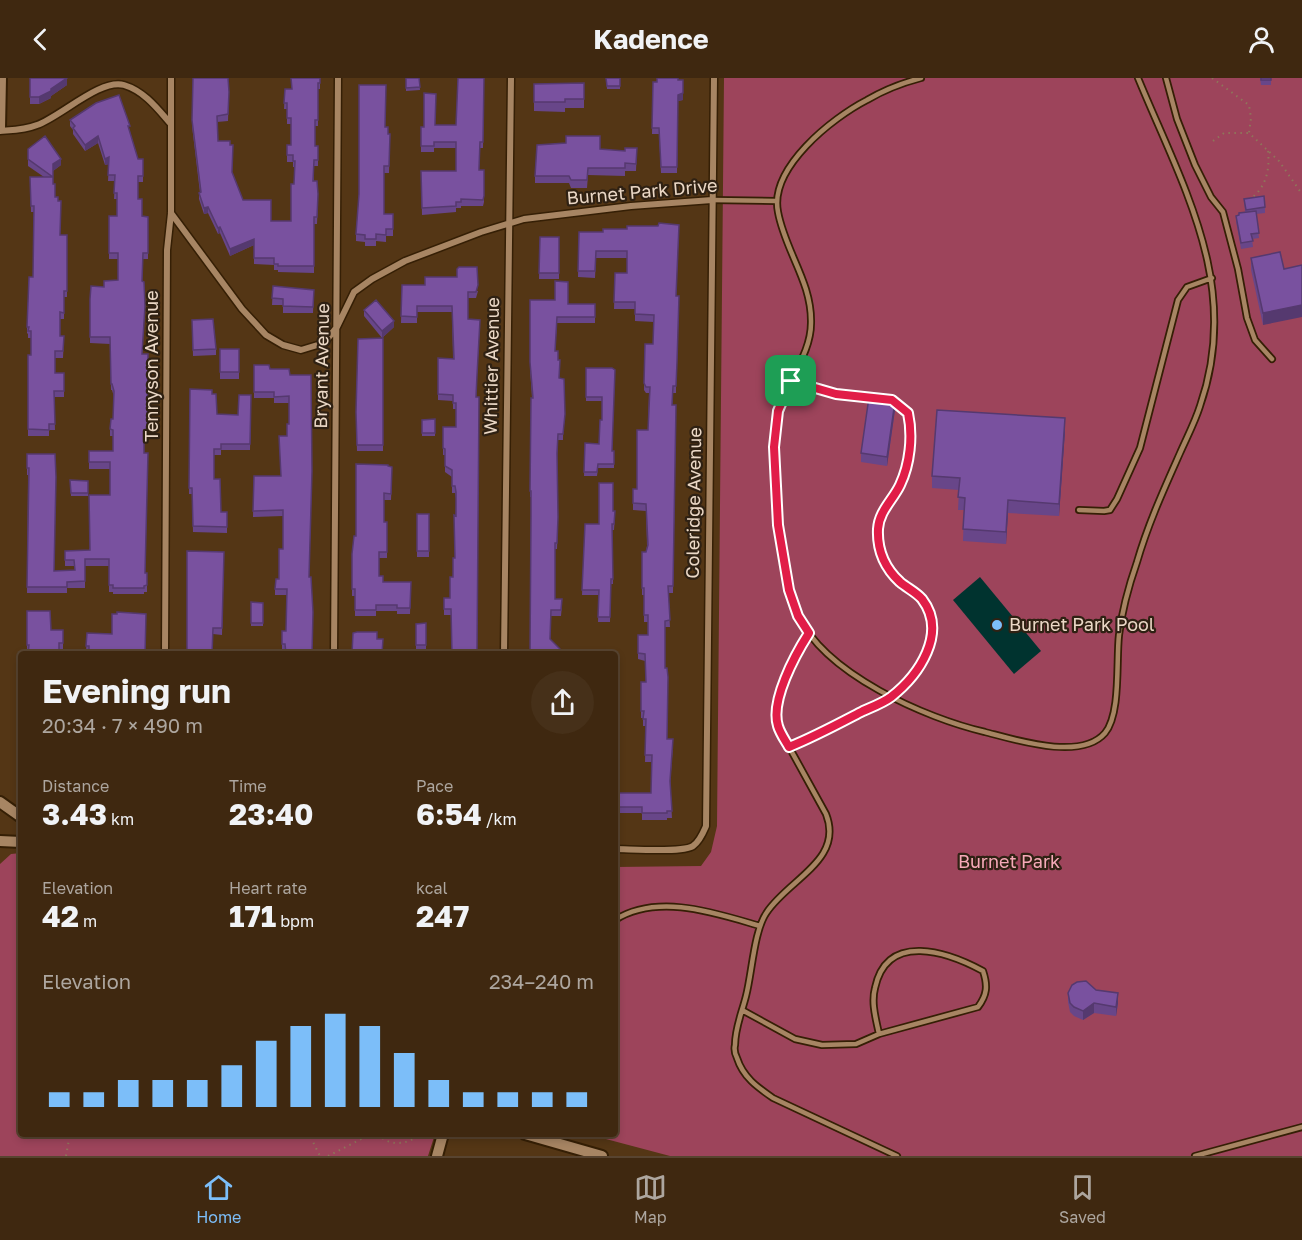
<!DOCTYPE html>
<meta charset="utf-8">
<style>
body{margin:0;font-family:"Golos Text",sans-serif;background:#463019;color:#f1f3f6;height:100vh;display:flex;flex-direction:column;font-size:22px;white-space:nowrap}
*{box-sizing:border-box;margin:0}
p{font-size:20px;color:#ada69f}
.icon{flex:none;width:33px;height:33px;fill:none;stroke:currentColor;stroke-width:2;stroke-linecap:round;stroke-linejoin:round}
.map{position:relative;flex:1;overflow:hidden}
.panel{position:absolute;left:18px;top:573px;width:600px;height:486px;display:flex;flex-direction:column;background:#3f2810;border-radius:6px;box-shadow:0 3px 9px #0003,0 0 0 2px #584430}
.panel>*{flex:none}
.pin{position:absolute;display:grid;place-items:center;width:51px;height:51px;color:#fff;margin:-26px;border-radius:12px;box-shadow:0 3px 9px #0006}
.round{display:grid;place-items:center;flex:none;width:63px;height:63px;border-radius:32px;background:#463019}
.head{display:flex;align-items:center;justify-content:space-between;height:102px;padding:0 24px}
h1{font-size:33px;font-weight:700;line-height:45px}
.stats{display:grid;grid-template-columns:repeat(3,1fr);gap:9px;height:102px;padding:6px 24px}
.stats div{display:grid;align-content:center}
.stats b{font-size:30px;font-weight:700}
.stats small{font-size:16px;font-weight:400}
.stats p{font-size:16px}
.chart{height:168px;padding:12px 24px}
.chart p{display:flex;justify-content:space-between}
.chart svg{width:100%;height:108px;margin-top:6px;stroke:#7cbef9;stroke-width:6}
header{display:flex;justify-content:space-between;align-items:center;height:78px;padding:0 24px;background:#3f2810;font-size:27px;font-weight:700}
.tab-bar{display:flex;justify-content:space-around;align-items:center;height:84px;border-top:2px solid #584430;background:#3f2810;font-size:16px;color:#ada69f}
.tab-bar a{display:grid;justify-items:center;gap:3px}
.tab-bar .active{color:#7cbef9}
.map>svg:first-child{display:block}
.green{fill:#9d445b}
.water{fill:#00332f}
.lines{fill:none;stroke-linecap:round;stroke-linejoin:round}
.service-casing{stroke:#351f05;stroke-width:8}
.minor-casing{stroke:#351f05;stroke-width:9}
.tertiary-casing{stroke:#351f05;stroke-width:14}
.path{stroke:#8f755a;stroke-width:2;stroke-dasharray:1.5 4.5;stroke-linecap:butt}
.service{stroke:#a78563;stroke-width:4.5}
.minor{stroke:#a78563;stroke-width:6}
.tertiary{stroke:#a78563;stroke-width:10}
.wall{fill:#684689}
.shaded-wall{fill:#55396f}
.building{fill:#79519f;stroke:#55396f;stroke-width:1.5}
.route-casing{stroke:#fff;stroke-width:12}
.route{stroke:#e11d48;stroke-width:8}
.poi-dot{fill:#7cbef9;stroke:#2f2113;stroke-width:2}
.labels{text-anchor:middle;stroke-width:4.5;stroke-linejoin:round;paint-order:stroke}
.street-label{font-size:18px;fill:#ebd8c6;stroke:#2f2113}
.poi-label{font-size:18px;fill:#ebd8c6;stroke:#2f2113;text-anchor:start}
.park-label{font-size:18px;fill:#f6a9b8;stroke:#2f2113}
</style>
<header><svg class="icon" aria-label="back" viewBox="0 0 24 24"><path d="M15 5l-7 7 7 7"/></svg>Kadence<svg class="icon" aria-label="person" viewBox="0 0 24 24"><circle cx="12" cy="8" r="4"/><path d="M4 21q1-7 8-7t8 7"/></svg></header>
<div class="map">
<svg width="1302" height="1078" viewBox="0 0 1302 1078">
<rect width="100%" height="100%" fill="#543615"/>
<path class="green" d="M724 0H1302V1078H670L587 1056H615V789L701 788 711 774 717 748Z
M21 775V1056H435L428 1078H0V786L11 776Z"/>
<path class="water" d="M980 499 1041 573 1014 596 953 522Z"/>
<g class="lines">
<defs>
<path id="service" d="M921 0C902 5 884 12 867 22 832 40 769 90 778 134 785 173 812 204 811 245 811 279 783 306 777 339 772 369 775 400 777 431 779 463 784 508 798 537 825 596 925 640 985 654 1016 662 1081 683 1105 655 1121 636 1116 583 1119 557 1122 533 1129 507 1137 484 1148 446 1164 411 1180 375 1187 359 1195 344 1200 328 1242 208 1183 109 1138 0
M1166 0 1177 41 1195 87 1211 119 1223 134 1238 191 1247 240 1255 262 1272 281
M712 122 776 123
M791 303 836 316 874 321
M1079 432 1104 433 1110 432 1117 421 1140 370 1178 222 1187 209 1212 200
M809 555 784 605 776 629 777 647 826 736C844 782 789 801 767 834 754 852 752 895 746 918 742 934 735 950 735 967 734 971 735 976 737 980 743 999 757 1009 773 1020L897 1078
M789 669C814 659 838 646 863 633 872 629 883 625 891 619 919 597 948 555 922 521 916 514 907 510 900 504 885 490 877 472 878 451 879 433 893 422 900 407 910 386 913 358 908 335L892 323
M615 842C658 815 715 835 760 848
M742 932 795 961 822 967 856 966 879 956C876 941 871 925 875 910 887 853 948 874 983 893 988 908 987 917 978 929L879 956
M1195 1078 1302 1049"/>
<path id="minor" d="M0 53C13 52 25 52 37 47 60 39 101 0 124 7 144 13 157 30 170 45
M171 135 242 231 266 257 283 267 301 272 324 265 337 249 354 214 372 201 405 183 481 154 524 141 631 128 712 122
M165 576 167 172 171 135V0
M334 576 338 0
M504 576 511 0
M615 771C630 771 683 775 693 768 700 763 703 755 706 748L714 0"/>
<path id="tertiary" d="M0 50 1 0
M0 724 21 739
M0 763 21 764
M525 1056 602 1078
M437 1078 443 1056"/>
</defs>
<use href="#service" class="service-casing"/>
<use href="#minor" class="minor-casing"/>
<use href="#tertiary" class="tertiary-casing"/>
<path class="path" d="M1212 0 1249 27 1251 40 1249 55 1279 83 1302 116
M1213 63 1224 55H1249
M1249 122C1266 110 1270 93 1268 72
M306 1056 310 1058 320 1078
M378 1056C389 1069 408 1067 420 1056
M66 1078 70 1056
M328 1078 371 1056"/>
<use href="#service" class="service"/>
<use href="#minor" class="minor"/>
<use href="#tertiary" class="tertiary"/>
</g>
<path class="wall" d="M30 0H67V7L51 18V20L39 26H30Z
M193 0 229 14 228 43 217 44 218 63 232 94 243 122 271 143H291L294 106 295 89H293V84H287V67H291V46H287V31H284L285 11H291L320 0V11H318V48H315V68L318 74V88H314V103L318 122 317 146H314V195L278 194V192H274V187L254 186V167L230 178 220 155 218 156 208 135 204 136 199 121V115H200L192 48Z
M406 0H419L420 12 406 13Z
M484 0 483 70H480L479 92H484V124L483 128H461V130H456V134L422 137 421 93H456V70H434V74H421V49L456 47Z
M606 0H620V11H607Z
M1260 0H1271V7H1261Z
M683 2V22L678 23 677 95H661L659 56H652L653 4Z
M584 5V30H565V34L534 33V6Z
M70 42 130 54 138 81H143V104H138V121L142 138 148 139V181H143L142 203V276H148L147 360H144L145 495H147V514H144V516H113V514H109V488H85V510H67V515H27L28 397H27V376L54 493 75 492 74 488H65V473L89 472 110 417V391H89V373H113V358H110V351L113 341 114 319 112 312H111L110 266 90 265V221L104 209 118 202V181H109V138H117V121H114L115 103H108L109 86 105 87 98 65 85 73 73 56V52L70 48Z
M385 49 388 56H390L389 95H384V136H393V158H386V164L376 163V168H365V164L356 163V156Z
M637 70 636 93H625V98L588 97 587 110H571L569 105H535V98L600 71 625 73Z
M28 71 61 87 53 93V106L60 157H67V219H64V241H60V258H64L63 280H55V295H64V319H54L55 352H49V358H28V277H31V260H28V256L27 255V249L33 199 34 134H31L30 99H44L28 88Z
M1244 121 1265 129V135L1256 136 1259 160 1252 161 1253 169 1241 171 1236 143V138L1245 134Z
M603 151 676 218V315H673L672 327H676L673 515H668L670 549H665V590L667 661 673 668 670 707 672 740H667V742H642V735H615V715H651L652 684H645L646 648H643V640H641V604H646L645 583 638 581V574L648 557V544H644V517H642V474H646L647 468 646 433 633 432V411H637L648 352 649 315H646L644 312 645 266H653L654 244 635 243V231H614L615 195H627V180H596L595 200 578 199 579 154H603Z
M540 159H559V201H539Z
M1280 174 1263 247 1251 192V180Z
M402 207 478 213 476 220H468V241L480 242 451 537H444V520H450L455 480 456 421 455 415H452V399L445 394V377H443V349H456V331H453V323L438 322V280L453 281 452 234H417V245H401Z
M273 208 314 212 313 235H283V227H272Z
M530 222 568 226H595V245H557L555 273 558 282 559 301H564L563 362H558L557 380 558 445 557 471H555V521L562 527 561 538H551L530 576 531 419H530L531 320H532L530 290Z
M364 232 394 249 382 260 364 238Z
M192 242 216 271V277L193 278Z
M383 260V373H357L356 340Z
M220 271H239V301H220Z
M254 287 270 291H289L309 499 312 576H285V573H282V553H286L287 517H275V511L279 501 283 471V438L253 439 254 398H281L289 346V325H274V320H254Z
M586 290H612V373H614V390H598L597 398H584L585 365 599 366 602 342V323H586Z
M190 311 212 316 217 336 238 337 251 317 250 372H221V377H214V401L221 434H227V455L193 454 192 416H189Z
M895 332 887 388 861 384V375Z
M435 341V358H422V342Z
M1065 353 1059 438 1008 435 1006 466 963 463 964 432H958L959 412 932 410V398Z
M388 388 392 395 391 422H384V444H387V480H379V498L383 504H411L410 536H397V533H376V538H355V518H352V476L356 458Z
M70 402 88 403V418H71Z
M613 433 615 438 614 452H612L613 506H611L610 544H598L599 517H582L585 446H599Z
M417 436H429V479H417Z
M224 474 222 557 213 556 187 576Z
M251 524 263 525V548H251Z
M27 533 51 552H63V571L27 573Z
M146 536 89 574H86L87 555 112 556Z
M426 545V571H416V546Z
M1096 912 1118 925 1116 938 1094 935 1083 942 1074 938 1070 934 1068 924V915Z"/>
<path class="shaded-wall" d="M67 0V7L51 18V20L39 26V19Z
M683 15V22L678 23 677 95 678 17Z
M98 58V65L85 73V67Z
M109 79V86L105 87V81Z
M61 81V87L53 93V86Z
M208 129V135L204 136V130Z
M220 149V155L218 156V150Z
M254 161V167L230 178V171Z
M1302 227V239L1263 247V235Z
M394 243V249L382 260V253Z
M895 323V332L887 388V379Z
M1065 340V353L1059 438V426Z
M1008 422V435L1006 466V454Z
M1118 915V925L1116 938V929Z
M1094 925V935L1083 942V933Z"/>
<path class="building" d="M30 0H67L51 11V13L39 19H30Z
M193 0H228L229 14 228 36 217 38 218 63H230V67H233L232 94 243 122H271V143H291V106H294L295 83H293V77H287V67H291V40H287V25H284L285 11H292L291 0H320V5H318V42H315V68H318V82H314L313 103H317L318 116 317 139H314V188H278V186H274V180H254V161L230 171 220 149 218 150 208 129 204 130 199 115 201 114 192 42Z
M406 0H419L420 9 406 10Z
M458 0H484L483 64H480L479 90V92H484V118L483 122 461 121V124H456V128L422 130 421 93H456V64H434V68H421V49H424V15L436 16 435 47H456Z
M606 0H620V8H607Z
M657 0H678V2H683V15L678 17 677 89H661L659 50H652L653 4H657Z
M1261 0H1271V2H1261Z
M584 5V21H565V24H534V6Z
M359 7H386L385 49H388V56H390L389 88H384V136H393V151H386V157L376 156V161H365V157L356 156 359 116Z
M119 17 130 48H128L138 81H143V98H138V121H142V138L148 139V175H143L142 203 144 204 145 228 142 276H148L147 354 144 353V375H148L145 495H147V507L144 508V510H113V507H109V481H85V503L67 504V509H27L29 390H27V376H55L56 399 54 493 75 492 74 482H65V473L90 472 89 417H110V384H89V373H113V352L110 351 111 341H113L114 313 112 306H111L110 259H90V221L91 208 104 209V203L118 202V175H109V138H117V115H114L115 97H108L109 79 105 81 98 58 85 67 73 50 75 48 70 42 96 25Z
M45 58 61 81 53 86V99L28 81V71Z
M566 58H600V71L625 73V70H637L636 86 625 85V90H588L587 102H571L569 98H535L537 67 566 65Z
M30 99H53V106H55V119H58V123H61L60 157H67V213H64V235L60 234V258H64L63 273H55V295H64V313H54L55 346H49V352L28 351V277H31V253H28L29 249H27L29 199H33L34 128H31Z
M1264 118 1265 129 1246 132 1244 121Z
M1256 133 1259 155 1251 156 1253 163 1241 165 1236 138 1239 137V135Z
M659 145 679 147 676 218H679L677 284 676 308H673L672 327H676L673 508H668L670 542 665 543V590H667L668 599 667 661H673L670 703 672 733H667V735H642V729H615V715H651L652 677H645L646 641H643L644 633H641V604H646L645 576 638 575V557H648V537H644V510H642V474H646L648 467 646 426 633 425V411H637V352H648L650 309H646L644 305 645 266H653L654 237 635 236V224H614L615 195H627V173H596L595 193H578L579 154H603V151H627V148H658Z
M540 159H559V195H539Z
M1280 174 1284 191 1302 187V227L1263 235 1251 180Z
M459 189H477L478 207 476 214H468V241L480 242 477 297 476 319H479L477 576H452L451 531H444V520H450V499H453V480H455L454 437 456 438V414L455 408H452V392L445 388V371L443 370V349H456V325H453V317L438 316V280L454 281 452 228H417V239L401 238 402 207H425V199H457V191Z
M555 203 568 204V226H595V239H557L555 273H558V282H560L559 300 564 301 565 336 563 356H558L557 375 558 439 557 465H555V521H562L561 532H551L550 561 560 571V576H530L531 438V413H530L531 320H533L530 284V222H555Z
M273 208 314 212 313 229 283 228V221L272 220Z
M376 222 394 243 382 253 364 232Z
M213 241 216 271 193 272 192 242Z
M383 260V367H357L356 334 358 261Z
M220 271H239V294H220Z
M254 287H269L270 291H289L290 297H311L312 393 309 499H311L313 534 312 576H286L285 566H282V553H286L287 511H275L276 501H279V471H283V432L253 433 254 398H281L279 358H287V346H289V318L274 319V314H254Z
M586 290H612L615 292 612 373H614V386H598L597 394H584L585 365 599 366 600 342H602V319H586Z
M190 311 212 312V316H216L217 336 238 337 239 317H251L250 366H221V371H214V401H220L221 434H227V449L193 448 192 410H189Z
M869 319 895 323 887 379 861 375Z
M937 332 1065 340 1059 426 1008 422 1006 454 963 451 965 420 958 419 960 400 932 398Z
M435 341V355H422V342Z
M356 386 388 387V388L392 389 391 416 384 415V444H387V474H379V498H383V504H411L410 530H397V527H376V532H355V511H352V476L354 458H356Z
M70 402 88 403V415H71Z
M599 405H613V433H615L614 446H612L613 501H611L610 539H598L599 512H582L585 446H599Z
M417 436H429V473H417Z
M187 473 224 474 222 550H213L212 576H187Z
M251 524 263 525V545H251Z
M27 533H50L51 552H63V565H59V576H28L29 567H27Z
M117 534 146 536 145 576H89V568H86L87 555 112 556V536H117Z
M426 545V567H416V546Z
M357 554H377V561H383L382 576H352L353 555Z
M1086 903 1096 912 1118 915 1116 929 1094 925 1083 933 1074 929 1070 925 1068 915 1072 907 1077 904Z"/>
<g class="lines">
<defs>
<path id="route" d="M791 303 836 316 892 322 908 335C913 358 910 386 900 407 893 422 879 433 878 451 877 472 885 490 900 504 907 510 916 514 922 521 948 555 919 597 891 619 883 625 872 629 863 633 838 646 814 659 789 669 785 662 780 655 778 648 770 623 795 577 809 555L798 538 789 512 778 447 774 369 778 333Z"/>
</defs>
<use href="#route" class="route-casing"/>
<use href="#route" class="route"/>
</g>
<circle class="poi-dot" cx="997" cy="547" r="6"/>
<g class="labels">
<g class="street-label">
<text transform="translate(642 114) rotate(-5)" y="6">Burnet Park Drive</text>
<text transform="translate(152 288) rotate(-90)" y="6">Tennyson Avenue</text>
<text transform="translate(322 288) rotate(-89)" y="6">Bryant Avenue</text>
<text transform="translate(492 288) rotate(-89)" y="6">Whittier Avenue</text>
<text transform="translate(694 425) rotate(-89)" y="6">Coleridge Avenue</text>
</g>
<g class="poi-label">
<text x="1009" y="553">Burnet Park Pool</text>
</g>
<g class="park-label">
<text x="1009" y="790">Burnet Park</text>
</g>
</g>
</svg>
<div class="pin" style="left:791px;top:303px;background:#1e9e55"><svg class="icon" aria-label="arrive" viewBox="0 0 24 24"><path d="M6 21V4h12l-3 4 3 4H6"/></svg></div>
<section class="panel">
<div class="head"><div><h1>Evening run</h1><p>20:34 · 7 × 490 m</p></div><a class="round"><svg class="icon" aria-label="share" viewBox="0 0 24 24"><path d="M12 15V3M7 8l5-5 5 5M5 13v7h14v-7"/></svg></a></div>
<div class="stats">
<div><p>Distance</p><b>3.43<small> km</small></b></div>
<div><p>Time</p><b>23:40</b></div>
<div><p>Pace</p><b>6:54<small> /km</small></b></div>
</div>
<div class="stats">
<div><p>Elevation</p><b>42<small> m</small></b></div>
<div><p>Heart rate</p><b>171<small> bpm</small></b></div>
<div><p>kcal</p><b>247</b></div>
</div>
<div class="chart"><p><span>Elevation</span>234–240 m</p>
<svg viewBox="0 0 160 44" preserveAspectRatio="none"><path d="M5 44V38M15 44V38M25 44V33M35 44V33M45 44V33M55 44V27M65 44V17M75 44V11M85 44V6M95 44V11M105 44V22M115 44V33M125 44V38M135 44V38M145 44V38M155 44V38"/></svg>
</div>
</section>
</div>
<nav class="tab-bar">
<a class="active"><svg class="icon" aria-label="home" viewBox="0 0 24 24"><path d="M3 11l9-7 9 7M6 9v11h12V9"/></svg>Home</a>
<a><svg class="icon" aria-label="map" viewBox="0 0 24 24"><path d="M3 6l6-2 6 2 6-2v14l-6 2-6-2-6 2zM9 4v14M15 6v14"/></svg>Map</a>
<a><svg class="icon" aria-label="saved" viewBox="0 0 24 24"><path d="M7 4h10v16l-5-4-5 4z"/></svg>Saved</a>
</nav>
